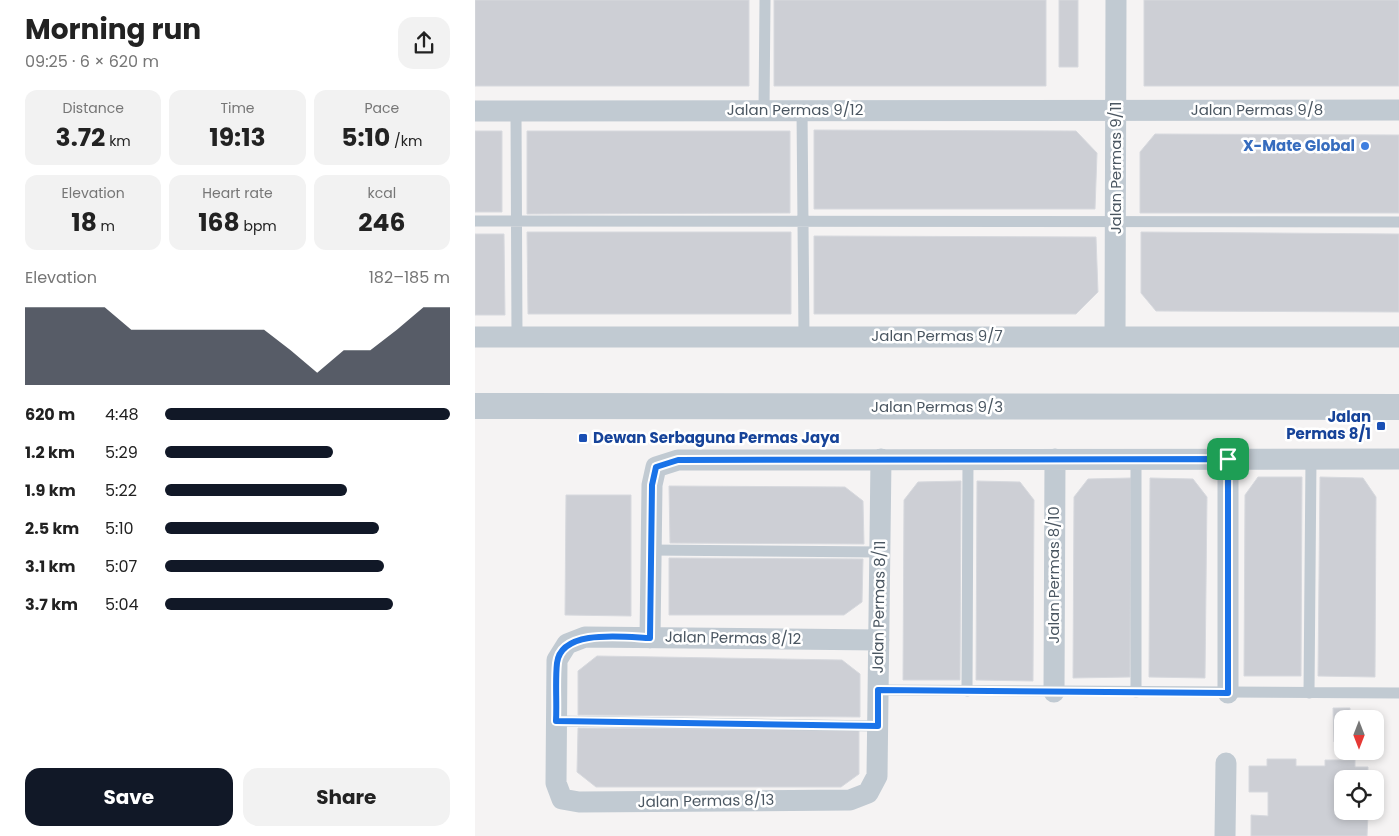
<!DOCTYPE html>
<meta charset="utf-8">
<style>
body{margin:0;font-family:Poppins,sans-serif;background:#f2f2f2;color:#222;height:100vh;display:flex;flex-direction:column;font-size:19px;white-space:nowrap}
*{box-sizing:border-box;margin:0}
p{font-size:16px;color:#767676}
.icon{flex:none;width:28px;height:28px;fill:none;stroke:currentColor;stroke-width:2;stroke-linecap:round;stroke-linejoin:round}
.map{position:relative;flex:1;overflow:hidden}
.panel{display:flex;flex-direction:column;background:#fff;width:475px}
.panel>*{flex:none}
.needle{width:32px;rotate:180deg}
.tools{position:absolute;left:859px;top:710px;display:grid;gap:10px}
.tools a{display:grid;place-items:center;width:50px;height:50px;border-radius:10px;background:#fff;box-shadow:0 2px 8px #0003;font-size:25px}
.pin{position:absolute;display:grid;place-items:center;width:42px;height:42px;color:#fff;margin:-21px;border-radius:10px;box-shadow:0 2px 8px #0006}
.round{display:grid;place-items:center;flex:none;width:52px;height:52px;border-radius:15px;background:#f2f2f2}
.summary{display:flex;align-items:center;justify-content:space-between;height:85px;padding:0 25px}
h1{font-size:28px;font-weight:700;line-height:38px}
.metrics{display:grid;grid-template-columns:repeat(3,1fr);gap:8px;height:85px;padding:5px 25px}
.metrics div{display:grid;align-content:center;border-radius:12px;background:#f2f2f2;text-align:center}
.metrics b{font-size:25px;font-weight:700}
.metrics small{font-size:14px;font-weight:400}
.metrics p{font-size:14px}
.chart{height:140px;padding:10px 25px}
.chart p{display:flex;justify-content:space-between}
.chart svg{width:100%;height:90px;margin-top:5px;fill:#111827;opacity:.7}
.action{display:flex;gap:10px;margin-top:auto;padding:10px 25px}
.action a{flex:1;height:58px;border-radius:15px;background:#111827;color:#fff;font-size:20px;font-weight:700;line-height:58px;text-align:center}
.action a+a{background:#f2f2f2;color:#222}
ul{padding:0 25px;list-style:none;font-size:16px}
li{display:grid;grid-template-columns:80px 60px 1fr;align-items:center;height:38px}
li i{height:12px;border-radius:6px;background:#111827}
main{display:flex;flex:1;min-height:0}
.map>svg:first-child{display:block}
.building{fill:#cdcfd5;stroke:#d7d9de}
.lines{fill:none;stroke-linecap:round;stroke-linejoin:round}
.service{stroke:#c1cad2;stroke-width:11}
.minor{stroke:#c1cad2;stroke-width:21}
.tertiary{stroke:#c1cad2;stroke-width:26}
.route-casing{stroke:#fff;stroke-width:10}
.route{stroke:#1a73e8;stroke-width:6}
.shop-dot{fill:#3f7fe0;stroke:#fff;stroke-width:2}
.transit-dot{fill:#1a4fb4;stroke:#fff;stroke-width:2}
.labels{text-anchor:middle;stroke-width:5;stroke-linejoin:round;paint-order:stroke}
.street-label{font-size:15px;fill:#4a5661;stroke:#fff}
.shop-label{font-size:15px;font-weight:bold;fill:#366cbe;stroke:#fff;text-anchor:end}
.transit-label{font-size:15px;font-weight:bold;fill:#164399;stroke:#fff;text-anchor:end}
</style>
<main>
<section class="panel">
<div class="summary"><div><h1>Morning run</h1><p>09:25 · 6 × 620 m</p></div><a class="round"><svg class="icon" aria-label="share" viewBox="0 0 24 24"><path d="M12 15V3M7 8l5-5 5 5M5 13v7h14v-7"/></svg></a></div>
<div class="metrics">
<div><p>Distance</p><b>3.72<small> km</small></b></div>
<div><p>Time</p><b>19:13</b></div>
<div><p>Pace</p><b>5:10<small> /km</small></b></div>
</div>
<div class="metrics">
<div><p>Elevation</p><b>18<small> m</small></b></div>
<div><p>Heart rate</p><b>168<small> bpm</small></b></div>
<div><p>kcal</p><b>246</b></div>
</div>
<div class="chart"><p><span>Elevation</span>182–185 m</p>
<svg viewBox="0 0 160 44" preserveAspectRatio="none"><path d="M0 44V6L10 6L20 6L30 6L40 17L50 17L60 17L70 17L80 17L90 17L100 27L110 38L120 27L130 27L140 17L150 6L160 6V44z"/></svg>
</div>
<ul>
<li><b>620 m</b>4:48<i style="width:100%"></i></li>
<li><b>1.2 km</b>5:29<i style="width:59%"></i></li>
<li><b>1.9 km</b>5:22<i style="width:64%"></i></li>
<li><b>2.5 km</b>5:10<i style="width:75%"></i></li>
<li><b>3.1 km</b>5:07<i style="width:77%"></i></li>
<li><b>3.7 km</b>5:04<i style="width:80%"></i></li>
</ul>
<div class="action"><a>Save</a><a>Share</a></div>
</section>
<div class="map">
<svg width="924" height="836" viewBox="0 0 924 836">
<rect width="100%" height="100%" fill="#f5f3f3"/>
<path class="building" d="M0 0H274V86H0Z
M299 0H571V86H299Z
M584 0H603V67H584Z
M669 0H924V86H669Z
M339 130 601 131 622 153 620 209H339Z
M0 131H27V212H0Z
M52 131H315V213L52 214Z
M680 134 924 135V213H665V152Z
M52 232H316V314H53Z
M666 232 924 234V312L681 311 666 293Z
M0 234H29L30 315H0Z
M339 236 621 237 623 292 601 314H339Z
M783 477H827L826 676H769L770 495Z
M845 477 888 478 901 497 900 677 843 676Z
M656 478 655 677 598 678 599 497 613 479Z
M675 478 718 479 732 497 730 678 674 677Z
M486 481 485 680H428L429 500 443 482Z
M502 481 545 482 559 500 558 681 501 680Z
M194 486 370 487 388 501 389 544 195 543Z
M91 495H156V616L90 615Z
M194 558 388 559 387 602 369 615H194Z
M122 656 367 660 385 674V717L103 715V671Z
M858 708H875V719H868V742H859Z
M103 728 384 730V774L366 787H121L102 772Z
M792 759H821V766H850V760H880V767H893V779H868V811H875V815H893L892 836H776V815L793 816V792H774V766H792Z"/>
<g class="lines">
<path class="service" d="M289 110 290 0
M327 110 329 336
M41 111 42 337
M0 221 924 222
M661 459V692
M176 550 405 552
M403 690 924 693
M492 691 493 459
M834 693 836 459
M81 721 403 726"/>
<path class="minor" d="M0 111 924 110
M640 336 641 0
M0 337H924
M753 459V693
M175 638 177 485 181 467 203 460 924 459
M404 640 110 637 92 644 82 660 81 783 87 799 104 802 375 800 393 793 402 776 406 459
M579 692 580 459
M750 836 751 763"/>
<path class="tertiary" d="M0 406 924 407"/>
</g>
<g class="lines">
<defs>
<path id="route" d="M753 459V693L403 690V726L81 721C82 702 80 681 82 663 86 628 150 637 175 638L177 485 181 467 203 460Z"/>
</defs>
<use href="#route" class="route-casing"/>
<use href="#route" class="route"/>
</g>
<circle class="shop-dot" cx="890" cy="146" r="5"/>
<g class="transit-dot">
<rect x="901" y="421" width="10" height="10" rx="2.5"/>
<rect x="103" y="433" width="10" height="10" rx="2.5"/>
</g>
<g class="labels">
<g class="street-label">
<text x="320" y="115">Jalan Permas 9/12</text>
<text x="782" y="115">Jalan Permas 9/8</text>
<text transform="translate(641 168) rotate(-90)" y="5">Jalan Permas 9/11</text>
<text x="462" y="341">Jalan Permas 9/7</text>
<text x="462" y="412">Jalan Permas 9/3</text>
<text transform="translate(579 575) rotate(-90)" y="5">Jalan Permas 8/10</text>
<text transform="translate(404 607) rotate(-89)" y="5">Jalan Permas 8/11</text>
<text transform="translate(258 638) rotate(1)" y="5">Jalan Permas 8/12</text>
<text transform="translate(231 801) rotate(-1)" y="5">Jalan Permas 8/13</text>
</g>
<g class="shop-label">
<text x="880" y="151">X-Mate Global</text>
</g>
<g class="transit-label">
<text x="896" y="422">Jalan<tspan x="896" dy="17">Permas 8/1</tspan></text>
<text x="118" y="443" text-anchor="start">Dewan Serbaguna Permas Jaya</text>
</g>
</g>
</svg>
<div class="tools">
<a><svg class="needle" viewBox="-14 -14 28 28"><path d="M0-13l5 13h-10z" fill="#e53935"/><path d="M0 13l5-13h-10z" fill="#767676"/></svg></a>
<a><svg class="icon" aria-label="locate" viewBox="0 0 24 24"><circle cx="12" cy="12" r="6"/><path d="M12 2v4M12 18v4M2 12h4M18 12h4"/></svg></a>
</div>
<div class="pin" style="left:753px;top:459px;background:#1e9e55"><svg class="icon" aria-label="arrive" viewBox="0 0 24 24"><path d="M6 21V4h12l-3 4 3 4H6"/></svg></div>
</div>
</main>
